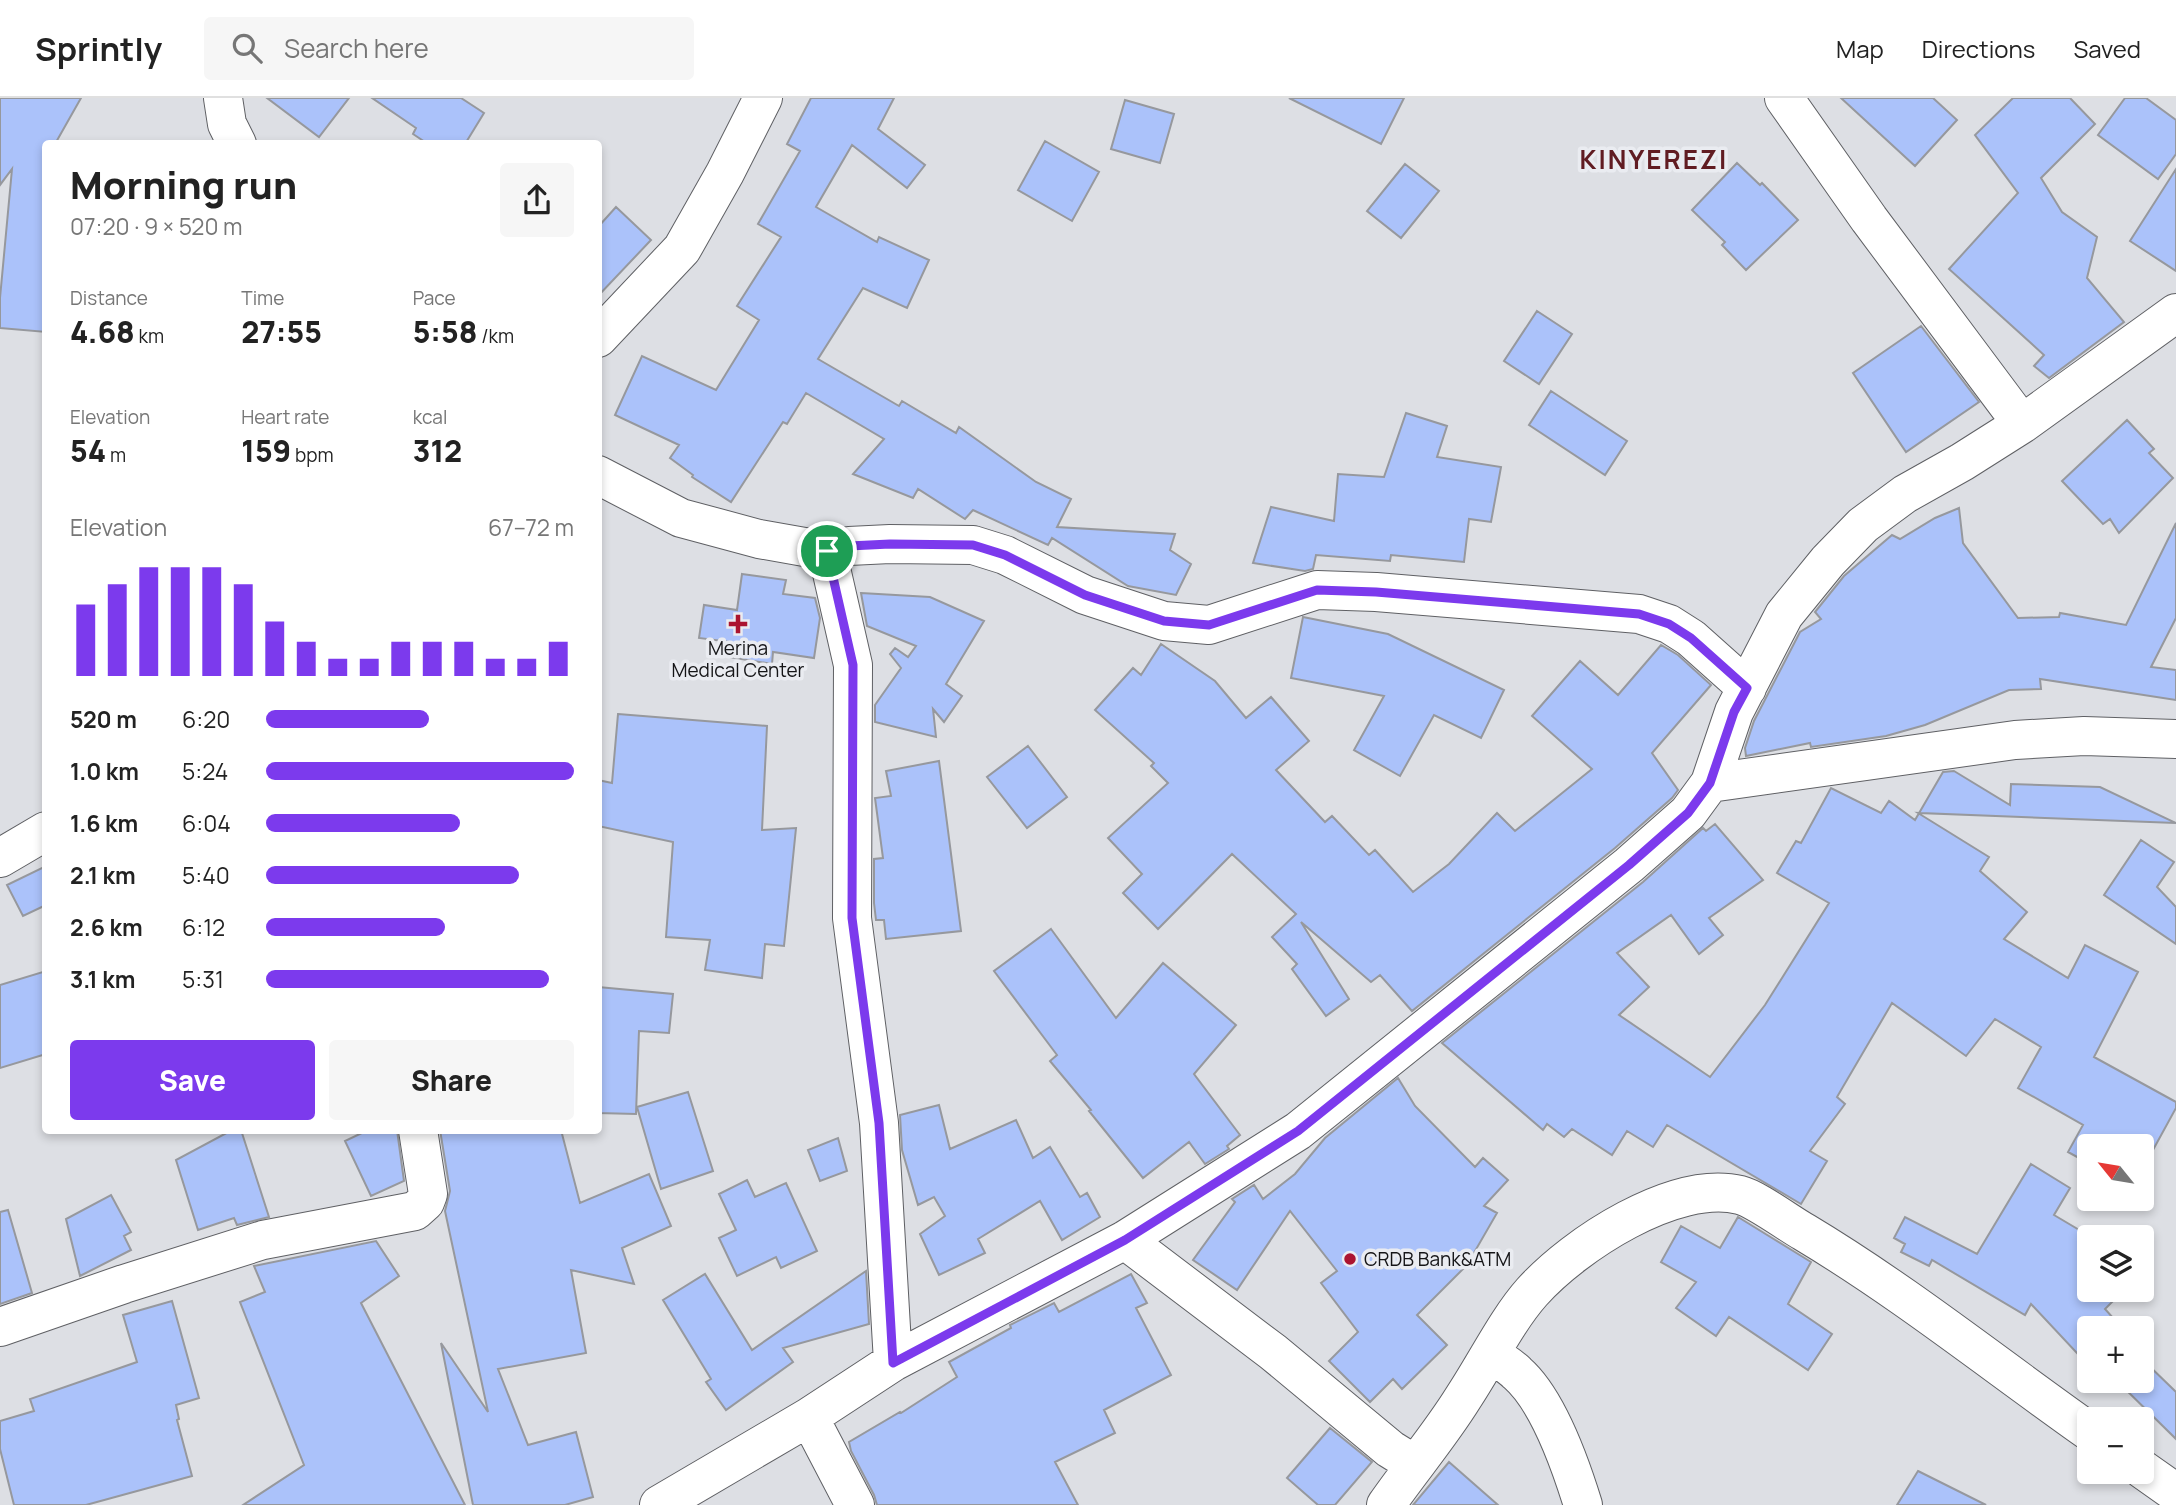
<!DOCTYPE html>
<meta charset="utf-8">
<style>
body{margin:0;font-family:Manrope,sans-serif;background:#f6f6f6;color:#222;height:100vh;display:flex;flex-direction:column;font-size:26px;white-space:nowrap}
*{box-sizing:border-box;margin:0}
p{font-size:23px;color:#767676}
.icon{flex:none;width:38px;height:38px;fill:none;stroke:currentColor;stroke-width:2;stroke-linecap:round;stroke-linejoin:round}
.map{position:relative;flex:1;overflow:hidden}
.details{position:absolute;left:42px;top:42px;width:560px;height:994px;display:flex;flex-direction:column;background:#fff;border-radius:7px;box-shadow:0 4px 10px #0003}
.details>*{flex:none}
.needle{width:46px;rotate:300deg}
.tools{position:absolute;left:2077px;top:1036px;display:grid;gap:14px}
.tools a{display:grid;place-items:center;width:77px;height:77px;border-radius:7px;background:#fff;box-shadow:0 4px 10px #0003;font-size:35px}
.pin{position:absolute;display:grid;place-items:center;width:60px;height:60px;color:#fff;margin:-30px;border:4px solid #fff;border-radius:50%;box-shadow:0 2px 7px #0007}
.round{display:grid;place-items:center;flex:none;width:74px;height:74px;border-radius:7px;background:#f6f6f6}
.headline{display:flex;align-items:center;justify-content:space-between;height:119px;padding:0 28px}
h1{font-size:38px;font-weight:800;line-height:52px}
.metrics{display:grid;grid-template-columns:repeat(3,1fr);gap:10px;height:119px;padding:7px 28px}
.metrics div{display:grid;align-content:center}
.metrics b{font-size:30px;font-weight:800}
.metrics small{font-size:19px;font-weight:400}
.metrics p{font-size:19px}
.chart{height:196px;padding:14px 28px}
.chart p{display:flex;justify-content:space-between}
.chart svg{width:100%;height:126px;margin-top:7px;stroke:#7c3aed;stroke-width:6}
.cta{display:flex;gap:14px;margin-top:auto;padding:14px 28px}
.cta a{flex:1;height:80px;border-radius:7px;background:#7c3aed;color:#fff;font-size:28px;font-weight:800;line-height:80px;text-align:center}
.cta a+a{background:#f6f6f6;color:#222}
ul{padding:0 28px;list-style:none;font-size:23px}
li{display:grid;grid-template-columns:112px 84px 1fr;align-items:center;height:52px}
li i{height:18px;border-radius:9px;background:#7c3aed}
header{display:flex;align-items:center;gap:42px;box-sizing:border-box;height:98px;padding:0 35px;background:#fff;border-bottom:2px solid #e0e0e0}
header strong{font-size:33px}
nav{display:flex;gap:38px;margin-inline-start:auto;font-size:24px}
.search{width:490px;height:63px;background:#f6f6f6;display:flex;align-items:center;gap:18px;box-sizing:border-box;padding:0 24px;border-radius:7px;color:#767676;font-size:26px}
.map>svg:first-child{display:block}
.building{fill:#abc2fa;stroke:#96989d;stroke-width:2}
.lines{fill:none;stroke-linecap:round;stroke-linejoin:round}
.minor-casing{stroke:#5f6064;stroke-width:40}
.minor{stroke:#fff;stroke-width:38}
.route-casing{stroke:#fff;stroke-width:14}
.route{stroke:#7c3aed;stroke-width:9}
.poi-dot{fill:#ab1430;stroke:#eaecf1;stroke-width:2.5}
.labels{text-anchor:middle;stroke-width:7;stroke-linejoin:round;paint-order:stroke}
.poi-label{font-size:19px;fill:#151517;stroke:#eaecf1}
.district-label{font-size:26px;font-weight:bold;letter-spacing:2px;fill:#611c22;stroke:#eaecf1}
</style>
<header>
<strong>Sprintly</strong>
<div class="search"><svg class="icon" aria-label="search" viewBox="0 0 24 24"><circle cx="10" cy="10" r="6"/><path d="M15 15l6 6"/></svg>Search here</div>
<nav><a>Map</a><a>Directions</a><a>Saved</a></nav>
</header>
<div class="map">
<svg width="2176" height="1407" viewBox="0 0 2176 1407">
<rect width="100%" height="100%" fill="#dddfe4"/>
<path class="building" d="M0 0H81L55 46H46V234L0 230V200L12 71 0 87Z
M267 0H349L319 39Z
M372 0H461L484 15 465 46H428L413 36 416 30Z
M811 0H894L878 31 925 67 907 90 852 47 816 109 877 144 879 139 929 162 907 210 863 190 818 261 899 308 902 303 956 335 959 329 1036 384 1071 401 1057 429 1175 436 1170 452 1191 466 1176 497 1128 488 1052 440 1048 447 973 412 965 421 918 391 913 400 853 376 884 341 806 295 787 326 783 324 731 404 692 379 693 377 670 360 679 347 615 317 642 258 716 292 759 222 737 208 781 139 758 126 800 53 787 46Z
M1289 0H1404L1381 46Z
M1841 0H1933L1957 22 1915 68Z
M2013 0H2070L2095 26 2041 80 2062 114 2097 139 2087 180 2124 224 2049 280 2034 268 2044 257 1949 171 2018 95 1975 37Z
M2125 0H2146L2176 22V56L2158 81 2098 37Z
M1125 2 1174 16 1160 65 1111 51Z
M1045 43 1099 74 1072 123 1018 92Z
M1737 65 1760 87 1762 85 1798 122 1746 172 1722 147 1725 144 1692 112Z
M1405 66 1439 93 1401 140 1367 113Z
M2176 71V173L2130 143Z
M616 109 651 142 598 198V129Z
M1537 213 1572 236 1539 286 1504 263Z
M1921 228 1979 304 1906 354 1853 275Z
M1551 293 1627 343 1605 377 1529 327Z
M1406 315 1447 328 1437 359 1501 369 1491 424 1469 421 1464 464 1391 457 1390 463 1316 457 1313 471 1305 473 1253 465 1271 409 1334 423 1338 376 1384 379Z
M2127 322 2154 351 2149 355 2173 380 2119 435 2110 421 2103 426 2062 383Z
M1959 410 1963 445 2018 520 2059 519 2060 515 2126 527 2176 425V520L2151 569 2176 572V602L2040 581 2041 591 2009 592 1925 627 1886 638 1811 649 1810 645 1746 658 1745 650 1754 623 1800 534 1821 521 1815 514 1844 478 1892 437 1900 441 1935 420Z
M742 476 786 482 783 496 815 500 820 520 814 560 773 554 772 566 729 559 731 544 699 540 704 507 737 512Z
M861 495 930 499 984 523 946 586 962 598 944 624 933 611 936 639 875 624V607L901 570 890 556 895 550 908 559 916 548 867 528Z
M1303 519 1388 536 1504 592 1481 640 1434 617 1400 678 1354 652 1384 598 1291 580Z
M1161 546 1215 583 1246 620 1271 599 1309 643 1276 672 1325 724 1332 718 1369 757 1375 752 1413 794 1449 766 1497 715 1515 733 1592 671 1532 618 1580 563 1618 597 1661 547 1678 557 1711 587 1652 655 1678 692 1672 700 1615 750 1412 913 1380 877 1371 884 1301 824 1349 901 1326 918 1292 871 1297 866 1272 839 1296 816 1232 756 1158 831 1123 795 1142 776 1108 740 1168 685 1151 668 1154 665 1095 612 1133 570 1141 577Z
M618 616 767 628 762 732 796 730 784 848 765 846 762 880 705 872 710 842 666 839 673 744 598 728V682L612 685Z
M1028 648 1067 699 1027 730 987 679Z
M939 663 961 833 886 841 884 822H876L874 805V761L883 760 875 700 891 698 886 673Z
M1954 673 2010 707 2011 686 2100 689 2176 725 1918 715 1989 759 1980 773 2027 814 2004 841 2068 880 2085 847 2138 874 2094 959 2176 1004V1010L2142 1072V1048H2090V1066L2068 1054 2083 1027 2018 990 2041 949 1995 921 1966 958 1892 905 1837 999 1845 1006 1810 1053 1827 1063 1801 1106 1667 1027 1653 1049 1627 1033 1612 1057 1572 1031 1564 1039 1547 1026 1543 1032 1442 945 1643 784 1703 730 1706 733 1715 726 1763 782 1709 820 1723 837 1699 856 1671 817 1617 855 1649 889 1619 917 1710 979 1765 907 1829 805 1777 775 1796 743 1801 745 1831 690 1881 715 1889 703 1915 722 1943 674Z
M2141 742 2174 764 2157 789 2176 809V846L2104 797Z
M46 768V807L23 818 7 787Z
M1051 831 1116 920 1163 865 1236 927 1194 976 1240 1037 1227 1048 1229 1051 1205 1066 1189 1044 1143 1080 1089 1013 1091 1012 1050 963 1057 957 994 873Z
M46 873V956L0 970V887Z
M598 889 673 896 669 935 639 933 636 1016 598 1015Z
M1398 980 1415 1008 1475 1069 1483 1060 1508 1082 1484 1108 1497 1115 1467 1167 1417 1217 1447 1247 1402 1291 1393 1281 1370 1304 1329 1263 1358 1234 1321 1185 1337 1173 1290 1113 1237 1192 1193 1162 1235 1104 1232 1101 1254 1087 1263 1101 1295 1076 1325 1040Z
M688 994 713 1073 661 1091 637 1009Z
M939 1007 950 1051 1016 1022 1033 1060 1050 1049 1080 1099 1087 1095 1100 1119 1062 1142 1040 1103 978 1141 985 1155 939 1177 920 1136 945 1118 934 1099 918 1107 902 1052 900 1017Z
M232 1032H241L269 1119 237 1127 234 1120 198 1132 176 1062Z
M368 1032H397L404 1083 371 1098 345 1043Z
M440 1032H561L580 1105 649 1076 671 1128 622 1150 634 1186 571 1172 586 1255 498 1271 528 1347 576 1334 593 1399 565 1407H473L441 1245 488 1314 445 1113 450 1093Z
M838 1040 847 1073 820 1083 808 1052Z
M2031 1066 2070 1090 2054 1117 2091 1139H2090V1192H2124L2105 1211 2122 1230H2090V1269L2031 1206 2025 1217 1932 1162 1929 1168 1901 1154 1905 1146 1894 1140 1905 1119 1977 1156Z
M747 1082 755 1099 786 1085 817 1153 781 1170 776 1159 737 1178 719 1140 736 1132 719 1096Z
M111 1097 131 1134 124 1138 131 1152 80 1178 66 1121Z
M8 1112 32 1195 0 1206V1114Z
M1738 1119 1811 1164 1788 1206 1832 1236 1808 1272 1729 1219 1716 1238 1676 1210 1696 1184 1661 1164 1681 1128 1720 1150Z
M376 1143 399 1178 361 1205 465 1407H243L304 1367 240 1204 265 1194 254 1168Z
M866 1173 869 1226 783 1250 793 1264 726 1312 706 1284 711 1281 663 1202 705 1176 752 1252Z
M1131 1176 1147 1205 1136 1210 1171 1277 1104 1312 1115 1335 1055 1364 1078 1407H877L874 1397 851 1353 849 1344 900 1314 901 1315 957 1279 949 1264 1011 1230 1010 1227 1054 1205 1059 1214Z
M172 1203 199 1300 176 1307 179 1321 177 1322 192 1378 86 1407H14L0 1351V1323L34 1313 30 1301 137 1264 123 1217Z
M2142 1261 2176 1294V1341L2117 1283H2142Z
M1330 1330 1372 1364 1335 1407H1318L1287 1380Z
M1449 1364 1498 1407H1413Z
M1918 1373 1986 1407H1897Z"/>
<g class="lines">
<defs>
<path id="minor" d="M223 0 227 26 237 46
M1784 0 1869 121 2022 326
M598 240 682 151 725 75 763 0
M598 377 681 420 759 441 827 453 849 448 890 446 973 447 1005 457 1085 497 1164 523 1209 527 1317 492 1376 494 1639 516 1669 526 1691 540 1747 590
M827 453 853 567 852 820 879 1025 893 1264
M1710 685 2015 642 2084 638 2176 641
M0 760 46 733
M1125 1142 1273 1254 1390 1351 1414 1366
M0 1229 124 1186 263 1142 415 1113 425 1104 428 1096 418 1032
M1491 1255C1499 1262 1509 1267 1517 1275 1548 1302 1571 1368 1583 1407
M809 1319 855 1407
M2142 1371 2176 1395
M659 1407 809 1319 893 1264 1125 1142 1298 1033 1629 767 1688 715 1710 685 1734 614 1784 517 1828 463 1863 427 1905 396 1962 364 2022 326 2176 215
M1386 1407C1411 1371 1440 1337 1463 1300 1485 1267 1507 1222 1532 1194 1574 1147 1675 1081 1740 1097 1756 1101 1788 1125 1804 1134 1904 1194 1995 1267 2090 1334"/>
</defs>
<use href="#minor" class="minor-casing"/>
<use href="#minor" class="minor"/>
</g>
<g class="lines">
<defs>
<path id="route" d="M890 446 973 447 1005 457 1085 497 1164 523 1209 527 1317 492 1376 494 1639 516 1669 526 1691 540 1747 590 1734 614 1710 685 1688 715 1629 767 1298 1033 1125 1142 893 1265 879 1025 852 820 853 567 827 453 849 448Z"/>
</defs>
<use href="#route" class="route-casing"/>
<use href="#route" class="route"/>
</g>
<g class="poi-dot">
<path d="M734.5 515.5h7v7h7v7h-7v7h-7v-7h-7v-7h7z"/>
<circle cx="1350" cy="1161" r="7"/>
</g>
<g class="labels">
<g class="poi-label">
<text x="738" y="557">Merina<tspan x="738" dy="22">Medical Center</tspan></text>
<text x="1364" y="1168" text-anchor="start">CRDB Bank&amp;ATM</text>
</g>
<g class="district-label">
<text x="1654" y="71">KINYEREZI</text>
</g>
</g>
</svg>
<div class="tools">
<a><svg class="needle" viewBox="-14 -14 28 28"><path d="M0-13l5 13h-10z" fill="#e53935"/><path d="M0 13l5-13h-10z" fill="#767676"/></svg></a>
<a><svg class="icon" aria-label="layers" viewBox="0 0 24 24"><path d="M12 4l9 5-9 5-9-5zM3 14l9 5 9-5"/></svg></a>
<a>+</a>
<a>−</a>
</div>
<div class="pin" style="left:827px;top:453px;background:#1e9e55"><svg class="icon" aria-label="arrive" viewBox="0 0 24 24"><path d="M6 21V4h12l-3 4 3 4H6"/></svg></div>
<section class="details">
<div class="headline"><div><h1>Morning run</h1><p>07:20 · 9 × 520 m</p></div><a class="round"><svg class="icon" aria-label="share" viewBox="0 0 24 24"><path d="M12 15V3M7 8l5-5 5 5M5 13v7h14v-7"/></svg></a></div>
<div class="metrics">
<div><p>Distance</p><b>4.68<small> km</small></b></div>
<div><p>Time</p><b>27:55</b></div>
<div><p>Pace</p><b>5:58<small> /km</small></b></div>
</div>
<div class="metrics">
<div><p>Elevation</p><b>54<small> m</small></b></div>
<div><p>Heart rate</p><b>159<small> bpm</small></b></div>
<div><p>kcal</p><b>312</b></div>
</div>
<div class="chart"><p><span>Elevation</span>67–72 m</p>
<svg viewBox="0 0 160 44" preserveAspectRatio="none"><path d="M5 44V19M15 44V12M25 44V6M35 44V6M45 44V6M55 44V12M65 44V25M75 44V32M85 44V38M95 44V38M105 44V32M115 44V32M125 44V32M135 44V38M145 44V38M155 44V32"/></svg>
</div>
<ul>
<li><b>520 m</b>6:20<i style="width:53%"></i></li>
<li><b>1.0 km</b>5:24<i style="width:100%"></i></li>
<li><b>1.6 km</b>6:04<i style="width:63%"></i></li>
<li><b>2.1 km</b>5:40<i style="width:82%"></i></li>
<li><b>2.6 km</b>6:12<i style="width:58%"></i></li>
<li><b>3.1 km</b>5:31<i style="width:92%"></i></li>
</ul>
<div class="cta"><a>Save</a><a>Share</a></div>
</section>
</div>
